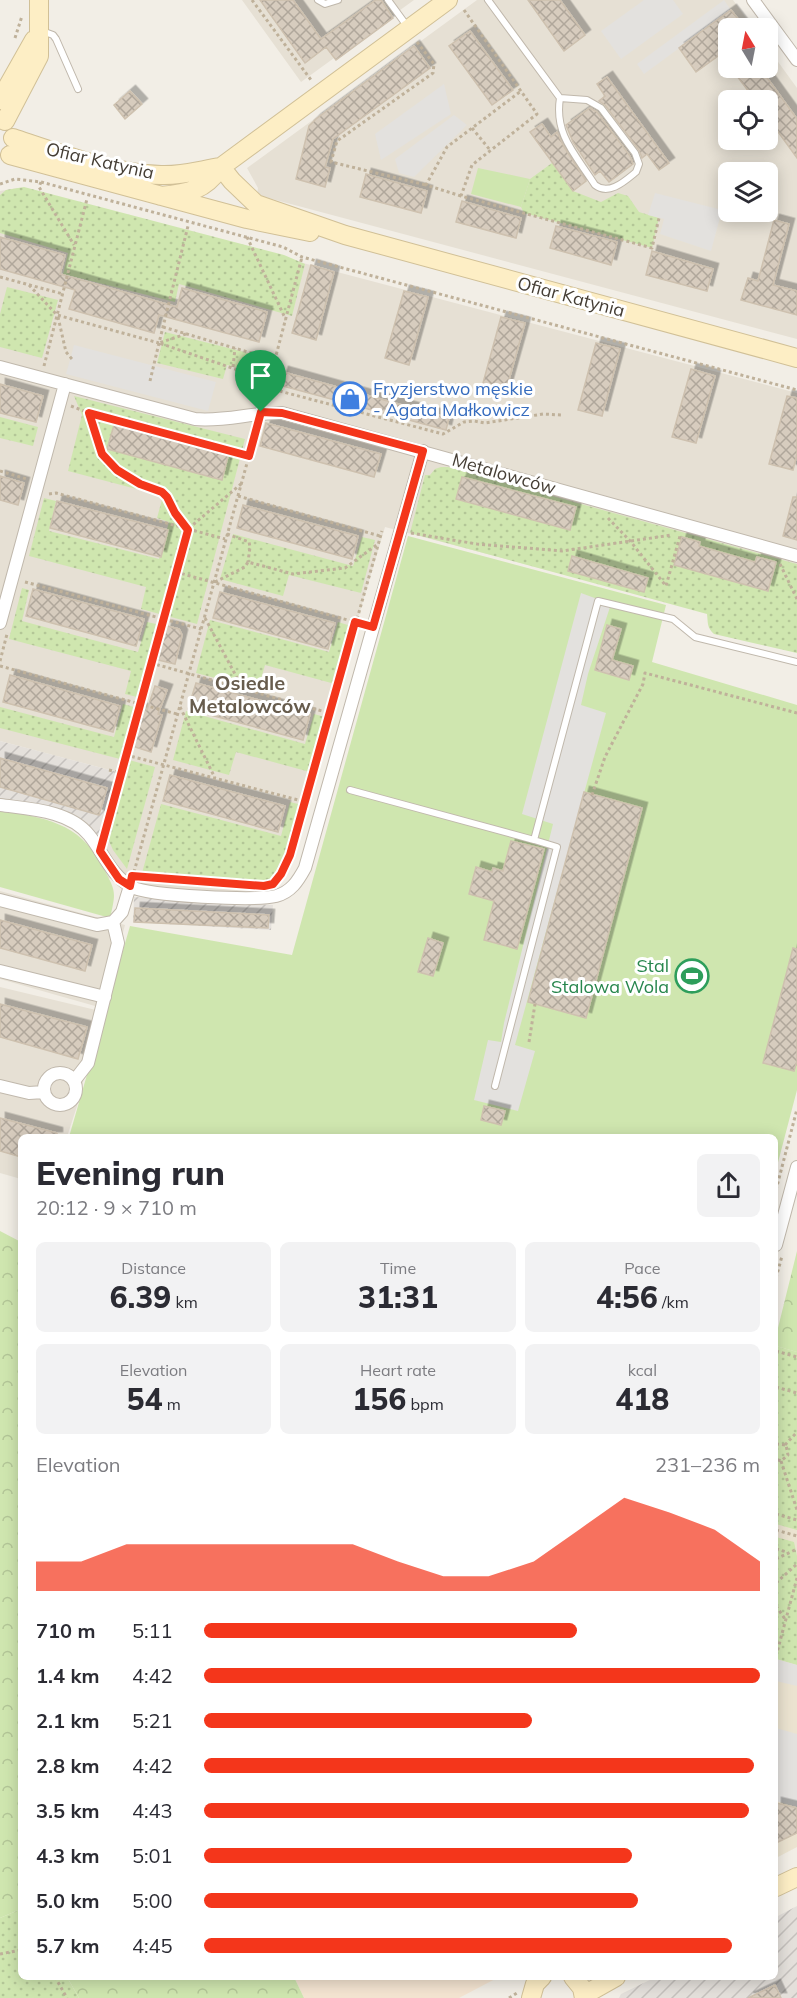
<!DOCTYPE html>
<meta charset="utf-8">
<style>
body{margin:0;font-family:Mulish,sans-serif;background:#f2f2f3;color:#2b2b33;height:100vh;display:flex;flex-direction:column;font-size:22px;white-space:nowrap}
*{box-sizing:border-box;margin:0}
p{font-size:20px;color:#7c7c81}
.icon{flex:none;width:33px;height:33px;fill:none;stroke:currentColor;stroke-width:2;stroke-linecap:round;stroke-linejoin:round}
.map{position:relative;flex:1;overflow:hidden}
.details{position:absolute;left:18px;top:1134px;width:760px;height:846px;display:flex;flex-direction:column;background:#fff;border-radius:9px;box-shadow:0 3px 15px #0003}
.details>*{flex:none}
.needle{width:39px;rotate:350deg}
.buttons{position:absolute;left:718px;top:18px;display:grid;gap:12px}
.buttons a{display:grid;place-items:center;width:60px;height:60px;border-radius:9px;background:#fff;box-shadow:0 3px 15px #0003;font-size:30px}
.pin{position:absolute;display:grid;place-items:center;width:51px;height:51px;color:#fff;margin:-62px -26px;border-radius:50% 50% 50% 0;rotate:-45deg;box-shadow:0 0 6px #0007}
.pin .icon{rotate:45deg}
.round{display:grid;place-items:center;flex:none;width:63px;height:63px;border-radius:9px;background:#f2f2f3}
.summary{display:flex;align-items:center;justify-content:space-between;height:102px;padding:0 18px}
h1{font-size:33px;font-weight:800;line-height:45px}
.stats{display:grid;grid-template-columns:repeat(3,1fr);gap:9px;height:102px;padding:6px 18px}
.stats div{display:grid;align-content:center;border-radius:9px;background:#f2f2f3;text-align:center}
.stats b{font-size:30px;font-weight:800}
.stats small{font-size:16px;font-weight:400}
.stats p{font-size:16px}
.chart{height:168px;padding:12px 18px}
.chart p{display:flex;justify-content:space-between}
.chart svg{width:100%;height:108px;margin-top:6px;fill:#f4361b;opacity:.7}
ul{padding:0 18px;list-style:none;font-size:20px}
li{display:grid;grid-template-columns:96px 72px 1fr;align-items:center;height:45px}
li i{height:15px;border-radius:8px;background:#f4361b}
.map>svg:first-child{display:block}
.residential{fill:#e6e0d4;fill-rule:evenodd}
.commercial{fill:#f4e4d1}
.industrial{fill:url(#industrial-furrows)}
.education{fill:#ebe3d0}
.grass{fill:url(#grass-dots)}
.forest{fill:url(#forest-crowns)}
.green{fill:#cfe6af}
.parking{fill:#e3e1de}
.building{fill:url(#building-cross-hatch);stroke:#cec1af;stroke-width:1.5;filter:url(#shadow)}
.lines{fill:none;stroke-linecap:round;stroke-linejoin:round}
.lane-casing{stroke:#c0b8ac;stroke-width:8}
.street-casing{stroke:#c0b8ac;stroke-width:14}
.secondary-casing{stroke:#d1c097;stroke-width:20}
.path{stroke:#bfb19a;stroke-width:3;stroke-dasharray:3 3;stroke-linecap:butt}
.lane{stroke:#fff;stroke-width:6}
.street{stroke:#fff;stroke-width:12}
.secondary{stroke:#fdeec5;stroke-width:18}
.route-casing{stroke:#fff;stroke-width:12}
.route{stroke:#f4361b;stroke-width:8}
.labels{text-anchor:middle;stroke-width:6;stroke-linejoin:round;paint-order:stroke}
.street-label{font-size:18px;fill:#453e35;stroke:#fff}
.shop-label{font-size:18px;fill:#366cbe;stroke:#fff;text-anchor:start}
.leisure-label{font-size:18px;fill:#27864d;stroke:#fff;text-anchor:end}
.neighbourhood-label{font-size:20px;font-weight:bold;fill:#675c4d;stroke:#fff}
</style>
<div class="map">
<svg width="797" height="1998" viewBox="0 0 797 1998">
<defs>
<pattern id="industrial-furrows" width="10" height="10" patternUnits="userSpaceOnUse" patternTransform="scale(1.5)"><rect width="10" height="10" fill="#e4e0db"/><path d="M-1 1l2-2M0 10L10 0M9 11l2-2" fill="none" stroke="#c5c1bd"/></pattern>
<pattern id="grass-dots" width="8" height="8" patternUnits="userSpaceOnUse" patternTransform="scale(1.5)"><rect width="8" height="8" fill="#cfe6af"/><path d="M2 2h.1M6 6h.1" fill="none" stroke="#b3c697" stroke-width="1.8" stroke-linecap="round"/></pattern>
<pattern id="forest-crowns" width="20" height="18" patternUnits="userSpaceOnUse" patternTransform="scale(1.5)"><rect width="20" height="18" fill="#cfe6af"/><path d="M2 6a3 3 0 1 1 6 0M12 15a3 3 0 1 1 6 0" fill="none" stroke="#b3c697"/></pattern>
<pattern id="building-cross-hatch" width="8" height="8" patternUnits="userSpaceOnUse" patternTransform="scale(1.5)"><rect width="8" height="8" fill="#d7ccbe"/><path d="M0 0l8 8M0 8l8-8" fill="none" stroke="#b0a79b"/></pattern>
<filter id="shadow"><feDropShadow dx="5.5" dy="-5.5" stdDeviation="0" flood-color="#0004"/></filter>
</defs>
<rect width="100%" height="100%" fill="#f2eee6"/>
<path class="residential" d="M242 0H414L301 82Z
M477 0H733L753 28H729V68H768V48L797 88V339L257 195 258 188 247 168ZM729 100H768V140H729ZM729 172H768V212H729Z
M18 188 797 393V636L385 527 274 900 130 886 95 873 121 773 0 741V191Z
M0 891 125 925 102 1008 0 979Z
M0 987 100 1011 78 1103 67 1137H21V1179L0 1173Z"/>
<path class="commercial" d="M294 1977H499L459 1998H304Z"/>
<path class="industrial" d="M0 741 121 773 100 851 71 820 0 805Z
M134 897 273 905 271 930 133 922Z
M797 1906V1998H619L621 1994 656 1977H776V1917Z"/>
<path class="education" d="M776 1346 797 1352V1847L776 1858Z"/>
<path class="grass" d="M552 163 573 191 601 202 618 193 628 196 639 212 659 218 652 248 524 213 521 207 530 179Z
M24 187 284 255 305 264 292 316 179 284 175 302 63 274 68 253 0 233V195L6 190Z
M7 287 58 300 42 358 0 347V314Z
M165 332 252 354 248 370 227 365 223 379 157 363Z
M74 396 245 439 197 624 141 609 146 587 29 556 44 498 56 501 49 531 159 559 169 522 157 518 163 496 68 471 82 415Z
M0 417 38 427 33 446 0 438Z
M441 467H448L797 564V653L714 634C707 628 708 623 707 614L410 533 425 475H430L435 469Z
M233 534 353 566 362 537 375 540 361 593 289 575 283 596 220 579Z
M22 588 29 590 22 621 138 652 147 622 156 624 137 697 125 694 131 671 9 639Z
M210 620 329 652 338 622 351 626 335 684 265 665 258 689 196 673Z
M123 704 134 707 120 759 0 728V707L114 737Z
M186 711 305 744 314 714 325 717 310 772 236 752 229 775 173 760Z
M129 760 155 767 127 869 113 850 108 839Z
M290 802 302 805C294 831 289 860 271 881L261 882 142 873 161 804 281 836Z
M776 1346 797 1352V1530L776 1524Z
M776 1537 794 1542 797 1556V1665L776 1659Z
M21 1909V1977H67L79 1998H0V1918Z"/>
<path class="forest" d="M0 1231 21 1242V1909L0 1918Z
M797 1251V1352L776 1346V1336Z
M67 1977H294L304 1998H79Z"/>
<path class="green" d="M478 168 530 179 521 207 471 194Z
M408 536 666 605 652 662 797 705V1090L776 1170V1137H69L130 926 292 955Z
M0 810C44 818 79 822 102 865 115 891 117 889 110 918L0 887Z"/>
<path class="parking" d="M644 0H673L683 14 621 59 601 31Z
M724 0 731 10 644 74 637 64Z
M444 84 451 114 381 160 375 134Z
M454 115 467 125 414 177 399 173 395 159Z
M655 193 722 210 711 251 660 234 664 219 648 215Z
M74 345 216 382 208 411 66 374Z
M581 593 611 604 588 674 581 705 606 713 515 1045 535 1051 518 1111 474 1100 488 1040 501 1042 504 1023 553 824 522 814Z
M776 1659 797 1665V1686L776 1681Z
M776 1728 797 1734V1807L776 1801Z"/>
<path class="building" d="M260 0H293L321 39 376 0H381L393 18 336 60 326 47 305 63Z
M528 0H560L585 35 564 51Z
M731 10 745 28H729V64L721 54 696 72 679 48Z
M470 31 513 90 492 105 449 46Z
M414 46 430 68 333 139 325 167 330 168 325 187 296 179 309 126 316 119Z
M731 68H760L797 119V158L768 118V100H755Z
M607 77 669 163 659 170 647 154 642 158 639 150 605 105 599 101 605 96 597 84Z
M130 91 142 104 125 119 114 105Z
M590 108 597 112 630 156 633 164 609 182 600 171 595 175 573 142 566 125Z
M542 124 551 137 557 132 564 147 586 181 573 191 530 132Z
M366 174 427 191 421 213 360 197Z
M462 201 521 218 516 238 456 222Z
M774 220 789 224 773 285 797 291V315L741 300 748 278 758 281Z
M556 226 617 242 611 265 550 248Z
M0 237 65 255 60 274 177 307 182 288 267 312 259 342 159 315 154 333 69 309 75 290 0 269Z
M652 251 713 269 707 291 646 275Z
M311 265 334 272 316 340 292 333Z
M404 291 428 297 409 365 385 358Z
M501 317 525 323 506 390 483 383Z
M596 343 620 349 602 416 578 410Z
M691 369 715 376 696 443 672 437Z
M283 372 449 418 446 430 279 385Z
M0 384 43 396 36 422 0 413Z
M787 396 797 398V454L793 470 769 464Z
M266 423 381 454 374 477 260 446Z
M114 425 228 456 222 480 107 449Z
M0 476 24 483 18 505 0 500Z
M462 477 576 507 570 530 456 499Z
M793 497H797V540L783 536Z
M57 501 168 530 161 557 50 528Z
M243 505 358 536 352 559 237 528Z
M682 537 700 542 699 546 755 562 757 557 776 562 768 591 674 565Z
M572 556 648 578 644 592 568 571Z
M33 589 144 619 136 646 26 616Z
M220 592 335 623 328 649 213 618Z
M607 625 621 629 612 660 633 666 629 680 595 670Z
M167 626 179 629 182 635 175 664 158 660Z
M10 675 120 706 113 732 3 702Z
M196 683 310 714 303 740 188 709Z
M155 686 167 690 158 714 162 715 151 752 132 746 142 709 147 710Z
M0 758 107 788 99 815 0 787Z
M170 775 285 806 278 832 163 801Z
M584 792 642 808 586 1018 528 1002Z
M511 841 544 849 517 949 484 940 494 901 469 894 476 867 492 872 493 868 503 871Z
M135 908 269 915 268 928 134 922Z
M0 920 92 945 85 971 0 948Z
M428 938 443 943 433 976 418 972Z
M793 948 797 949V1061L794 1071 763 1063Z
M0 1004 87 1027 78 1059 0 1037Z
M484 1106 505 1111 501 1125 481 1120Z
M0 1118 57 1133V1137H21V1157L0 1151Z
M776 1803 797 1808V1833L776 1843Z
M775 1985 781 1998H748Z"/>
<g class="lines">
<defs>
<path id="lane" d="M318 0 325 4 338 0
M388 0 407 26
M488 0 560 98C554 135 576 155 595 185 609 196 625 181 636 172L639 164 635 153 601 108 587 100 560 98
M42 31 53 35 56 39 78 89
M350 790 534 840 598 601 673 619 695 637 797 662
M495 1086 557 847 534 840"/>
<path id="street" d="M753 0 797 60
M0 367 195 419C225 422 253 412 282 413L797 556
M0 623 65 384
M0 805C29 809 69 810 89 835 103 852 111 876 132 887 149 896 255 901 276 896 291 892 298 881 305 868L423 451
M0 900 97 925 113 922 122 912 130 886
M0 971 105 997
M44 1089a16 16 0 1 1 32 0a16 16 0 1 1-32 0Z
M74 1081 88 1063 118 943 113 922
M0 1086 29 1093 44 1092
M776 1245 797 1167"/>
<path id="secondary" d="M0 100 34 40
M5 121 39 56V0
M13 138C58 153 115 174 161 175 181 176 201 170 221 167
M10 155 247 219 310 232
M221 167 232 181 256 204 345 235 797 358
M161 196C189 193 204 191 221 167L448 0
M776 1887 797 1877
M573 1977 582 1988 584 1998
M584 1995 616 1977
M531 1998 535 1984 542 1977"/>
</defs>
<use href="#lane" class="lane-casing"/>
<use href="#street" class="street-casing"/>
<use href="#secondary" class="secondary-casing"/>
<path class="path" d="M252 0 311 80
M464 10 537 114 472 165 461 196 652 248 659 218
M15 38 22 16
M417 42 434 64 433 73 337 141 331 162 426 185
M472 128 490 150
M41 182 39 187 74 245
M0 184 15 179 41 182 283 247 302 257 797 390
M461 196 426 185 447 147 521 91
M247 237 286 320
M0 277 63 294
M29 285 57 315 159 343 188 226
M58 317 66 352 72 359
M163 327 275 360
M186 334 159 343 270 381
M44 366 87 199
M233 367 235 348
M150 381 159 343
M268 388 443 434 464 422 474 421 485 423 543 414 561 415
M264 401 302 257
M71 406 89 413 249 457
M89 414 102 454 117 470 140 484 162 492 167 497 175 513 187 528
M0 471 27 479
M49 494 56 493 225 539
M238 496 380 536
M608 518 631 542 666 586 680 536
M411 533 477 544 562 551 672 535
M227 534 249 542 250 547 248 562
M780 564 797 599
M176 572 362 624
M25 582 201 629
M215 582 245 567 248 562 293 574 345 568 378 544
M205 618 243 689
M0 661 7 634
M151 663 329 713
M0 666 177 714
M180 707 215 778
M126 755 306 802
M109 770 121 773
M592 795 605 757 643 684 645 673 797 713
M105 835 188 529 241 484
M134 872 257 427
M166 879 216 883
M275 881 281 875 290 855 382 531
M529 1042 535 1004
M776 1190 797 1109
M776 1278 782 1256
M776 1351 797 1357
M776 1387 797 1393
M776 1444 786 1445 788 1455 781 1461 776 1459
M785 1445 797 1432
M781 1461 797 1510
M776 1514 797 1520
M776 1530 797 1536
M776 1549 787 1552
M776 1559 797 1549
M776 1583 797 1564
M776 1606 785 1619
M776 1656 797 1578
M0 1954 21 1950
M55 1977 67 1998
M509 1998 517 1993"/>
<use href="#lane" class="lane"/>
<use href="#street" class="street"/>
<use href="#secondary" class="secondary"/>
</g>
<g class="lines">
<defs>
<path id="route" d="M261 412 282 413 423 451 373 627 355 622 290 855 281 874 273 884 264 886 132 876 130 886 119 879 100 851 188 530 175 513 167 497 162 492 140 484 117 470 102 454 89 413 249 456Z"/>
</defs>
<use href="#route" class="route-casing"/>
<use href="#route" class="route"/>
</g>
<defs>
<symbol id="shop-ring" viewBox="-11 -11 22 22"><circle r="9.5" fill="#fff" stroke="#3f7fe0" stroke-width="1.5"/><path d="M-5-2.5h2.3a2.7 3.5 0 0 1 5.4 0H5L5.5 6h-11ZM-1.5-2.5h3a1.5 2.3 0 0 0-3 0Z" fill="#3f7fe0"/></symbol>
<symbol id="stadium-ring" viewBox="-11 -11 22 22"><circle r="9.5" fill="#fff" stroke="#2e9e5b" stroke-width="1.5"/><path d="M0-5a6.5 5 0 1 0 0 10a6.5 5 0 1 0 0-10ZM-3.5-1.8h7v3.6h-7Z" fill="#2e9e5b"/></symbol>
</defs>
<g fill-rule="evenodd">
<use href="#shop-ring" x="331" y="380" width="38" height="38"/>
<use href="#stadium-ring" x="673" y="957" width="38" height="38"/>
</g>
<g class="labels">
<g class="street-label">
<text transform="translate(100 161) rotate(13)" y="6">Ofiar Katynia</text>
<text transform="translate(571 297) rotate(15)" y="6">Ofiar Katynia</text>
<text transform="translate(504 474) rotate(16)" y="6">Metalowców</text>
</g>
<g class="shop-label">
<text x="373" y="395">Fryzjerstwo męskie<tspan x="373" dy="21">- Agata Małkowicz</tspan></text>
</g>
<g class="leisure-label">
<text x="669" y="972">Stal<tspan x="669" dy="21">Stalowa Wola</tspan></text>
</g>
<g class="neighbourhood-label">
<text x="250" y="690">Osiedle<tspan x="250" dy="23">Metalowców</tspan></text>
</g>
</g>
</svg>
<div class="buttons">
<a><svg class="needle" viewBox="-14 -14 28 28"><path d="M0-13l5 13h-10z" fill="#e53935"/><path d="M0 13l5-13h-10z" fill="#7c7c81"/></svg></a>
<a><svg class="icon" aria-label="locate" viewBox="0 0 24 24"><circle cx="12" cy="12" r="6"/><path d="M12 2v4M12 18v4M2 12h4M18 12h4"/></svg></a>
<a><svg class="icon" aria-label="layers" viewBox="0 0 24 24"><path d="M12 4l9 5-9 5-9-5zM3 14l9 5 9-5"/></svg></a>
</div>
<div class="pin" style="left:261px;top:412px;background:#1e9e55"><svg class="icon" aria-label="arrive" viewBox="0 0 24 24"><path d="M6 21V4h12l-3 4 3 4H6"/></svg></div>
<section class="details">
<div class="summary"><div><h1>Evening run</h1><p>20:12 · 9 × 710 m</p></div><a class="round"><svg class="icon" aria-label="share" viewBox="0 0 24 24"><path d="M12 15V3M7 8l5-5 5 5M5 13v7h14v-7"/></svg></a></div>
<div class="stats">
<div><p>Distance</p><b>6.39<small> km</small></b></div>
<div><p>Time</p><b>31:31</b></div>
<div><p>Pace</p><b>4:56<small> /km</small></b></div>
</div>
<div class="stats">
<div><p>Elevation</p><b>54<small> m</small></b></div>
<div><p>Heart rate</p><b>156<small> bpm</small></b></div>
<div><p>kcal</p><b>418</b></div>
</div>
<div class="chart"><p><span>Elevation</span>231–236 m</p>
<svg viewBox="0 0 160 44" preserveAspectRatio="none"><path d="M0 44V32L10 32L20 25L30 25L40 25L50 25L60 25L70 25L80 32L90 38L100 38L110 32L120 19L130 6L140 12L150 19L160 32V44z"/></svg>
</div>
<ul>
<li><b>710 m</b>5:11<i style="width:67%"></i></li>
<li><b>1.4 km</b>4:42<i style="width:100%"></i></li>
<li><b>2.1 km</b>5:21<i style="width:59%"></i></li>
<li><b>2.8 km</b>4:42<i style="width:99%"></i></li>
<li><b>3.5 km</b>4:43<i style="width:98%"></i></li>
<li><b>4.3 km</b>5:01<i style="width:77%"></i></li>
<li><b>5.0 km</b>5:00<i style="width:78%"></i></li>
<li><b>5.7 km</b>4:45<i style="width:95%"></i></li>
</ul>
</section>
</div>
